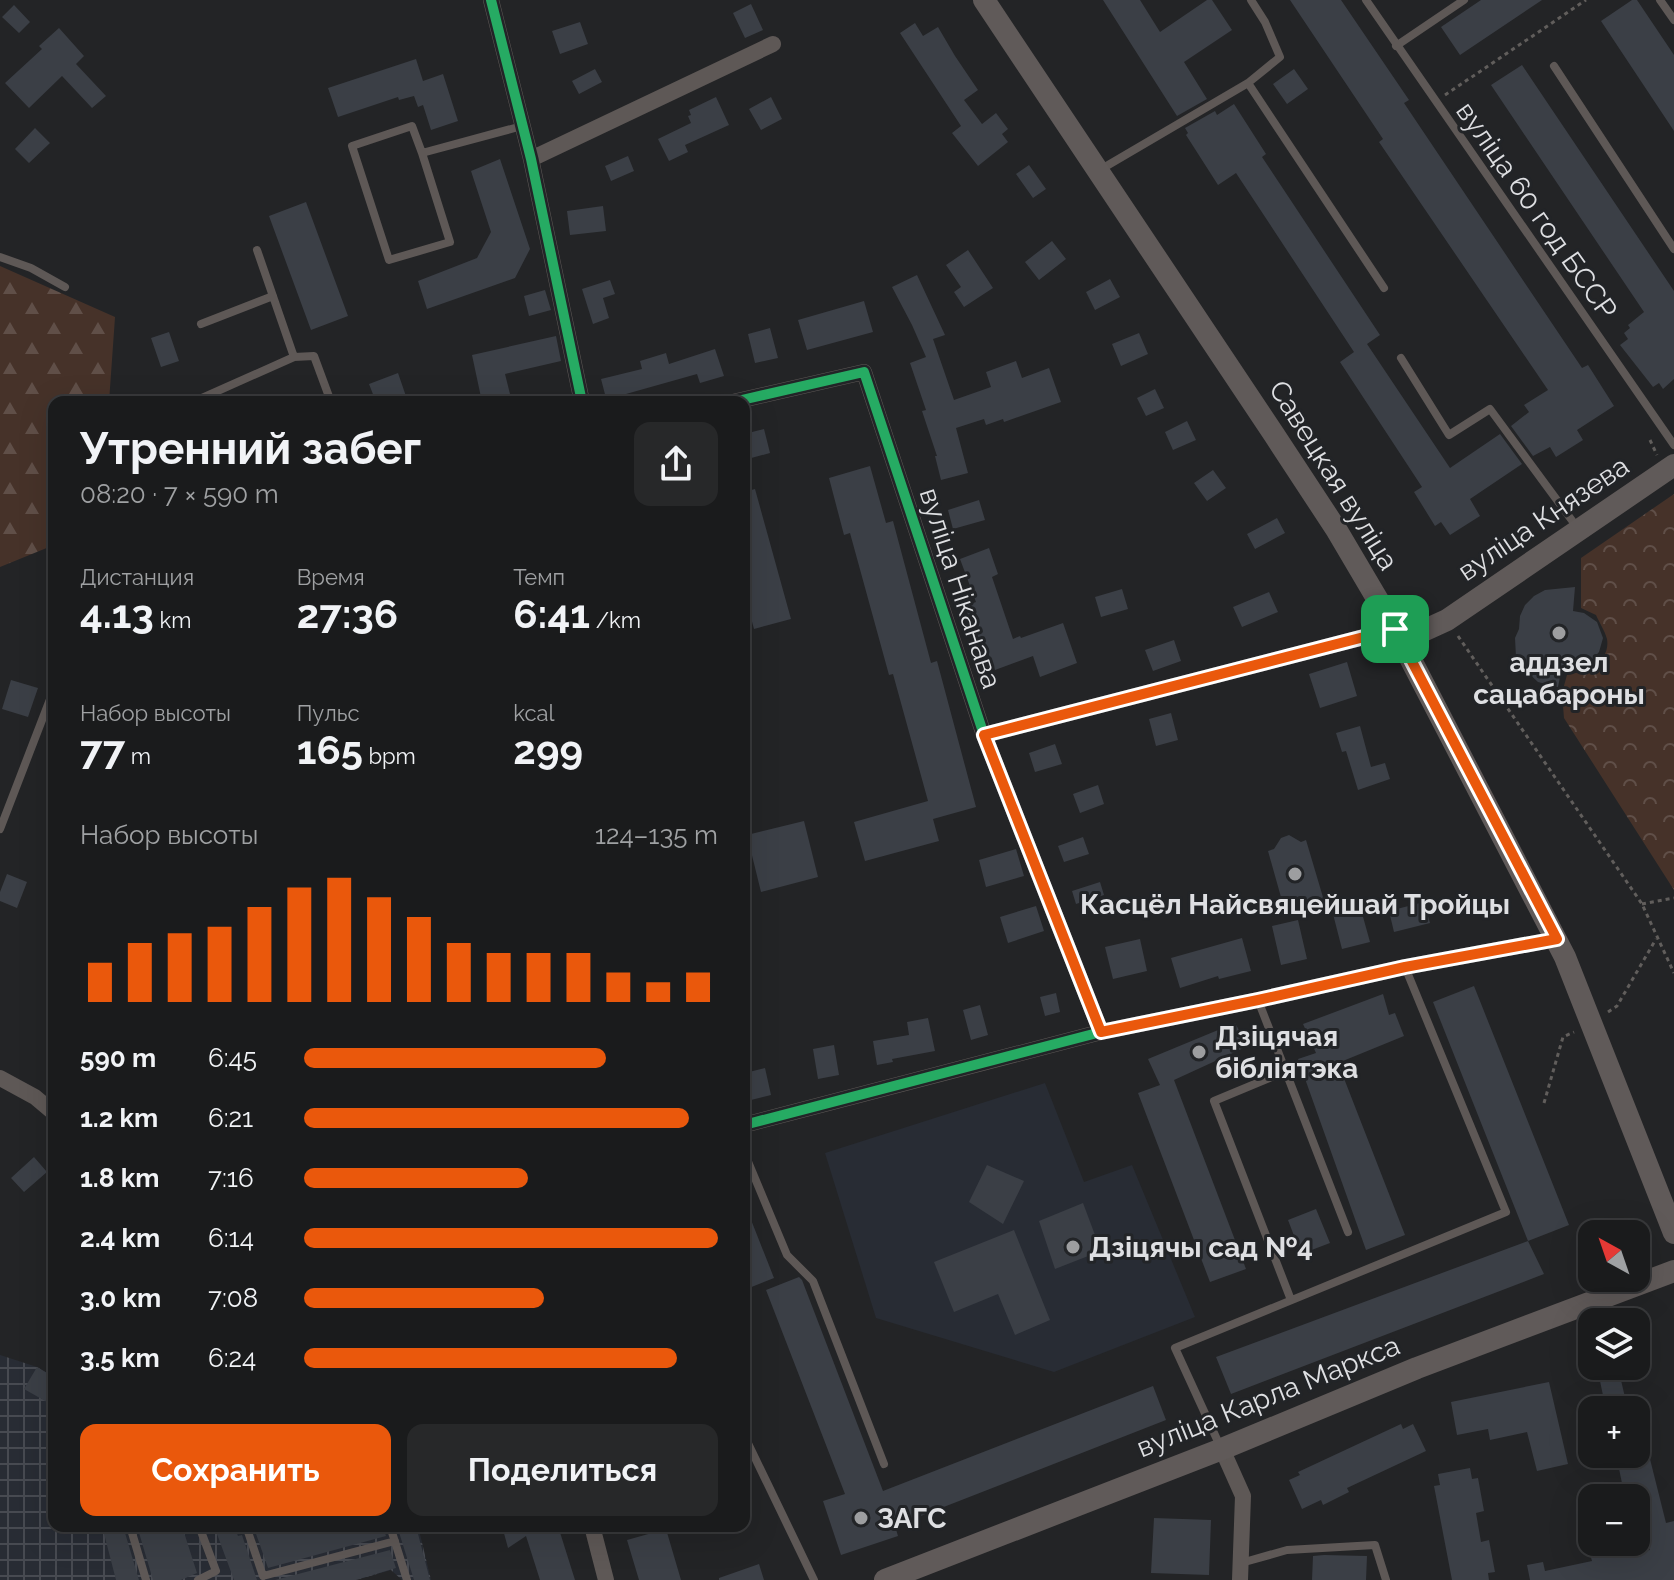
<!DOCTYPE html>
<html lang="ru">
<meta charset="utf-8">
<style>
body{margin:0;font-family:Raleway,sans-serif;background:#272829;color:#f1f3f6;height:100vh;display:flex;flex-direction:column;font-size:30px;white-space:nowrap}
*{box-sizing:border-box;margin:0}
p{font-size:26px;color:#9fa1a3}
.icon{flex:none;width:44px;height:44px;fill:none;stroke:currentColor;stroke-width:2;stroke-linecap:round;stroke-linejoin:round}
.map{position:relative;flex:1;overflow:hidden}
.side{position:absolute;left:48px;top:396px;width:702px;height:1136px;display:flex;flex-direction:column;background:#1a1b1c;border-radius:16px;box-shadow:0 8px 32px #0002,0 0 0 2px #38393b}
.side>*{flex:none}
.needle{width:52px;rotate:320deg}
.tools{position:absolute;left:1578px;top:1220px;display:grid;gap:16px}
.tools a{display:grid;place-items:center;width:72px;height:72px;border-radius:16px;background:#1a1b1c;box-shadow:0 8px 32px #0002,0 0 0 2px #38393b;font-size:40px}
.pin{position:absolute;display:grid;place-items:center;width:68px;height:68px;color:#fff;margin:-34px;border-radius:16px;box-shadow:0 4px 12px #0006}
.round{display:grid;place-items:center;flex:none;width:84px;height:84px;border-radius:16px;background:#272829}
.headline{display:flex;align-items:center;justify-content:space-between;height:136px;padding:0 32px}
h1{font-size:44px;font-weight:700;line-height:60px}
.metrics{display:grid;grid-template-columns:repeat(3,1fr);gap:12px;height:136px;padding:8px 32px}
.metrics div{display:grid;align-content:center}
.metrics b{font-size:40px;font-weight:700}
.metrics small{font-size:22px;font-weight:400}
.metrics p{font-size:22px}
.chart{height:224px;padding:16px 32px}
.chart p{display:flex;justify-content:space-between}
.chart svg{width:100%;height:144px;margin-top:8px;stroke:#ea580c;stroke-width:6}
.primary-button{display:flex;gap:16px;margin-top:auto;padding:16px 32px}
.primary-button a{flex:1;height:92px;border-radius:16px;background:#ea580c;color:#fff;font-size:32px;font-weight:700;line-height:92px;text-align:center}
.primary-button a+a{background:#272829;color:#f1f3f6}
ul{padding:0 32px;list-style:none;font-size:26px}
li{display:grid;grid-template-columns:128px 96px 1fr;align-items:center;height:60px}
li i{height:20px;border-radius:10px;background:#ea580c}
.map>svg:first-child{display:block}
.built{fill:#282c34}
.industrial{fill:url(#industrial-grid)}
.forest{fill:url(#forest-firs)}
.park{fill:url(#park-crowns)}
.building{fill:#3b3f46}
.lines{fill:none;stroke-linecap:round;stroke-linejoin:round}
.path{stroke:#615e5c;stroke-width:3;stroke-dasharray:4 4;stroke-linecap:butt}
.lane{stroke:#5e5856;stroke-width:8}
.street{stroke:#5e5856;stroke-width:16}
.secondary{stroke:#605a59;stroke-width:22}
.cycleway-casing{stroke:#222427;stroke-width:15}
.cycleway{stroke:#26ab63;stroke-width:10}
.route-casing{stroke:#fff;stroke-width:16}
.route{stroke:#ea580c;stroke-width:10}
.poi-dot{fill:#9d9ea0;stroke:#222427;stroke-width:3}
.labels{text-anchor:middle;stroke-width:6;stroke-linejoin:round;paint-order:stroke}
.street-label{font-size:28px;fill:#dedfe2;stroke:#222427}
.poi-label{font-size:28px;font-weight:bold;fill:#dedfe2;stroke:#222427;text-anchor:start}
</style>
<div class="map">
<svg width="1674" height="1580" viewBox="0 0 1674 1580">
<defs>
<pattern id="industrial-grid" width="8" height="8" patternUnits="userSpaceOnUse" patternTransform="scale(2)"><rect width="8" height="8" fill="#282c34"/><path d="M0 4h8M4 0v8" fill="none" stroke="#474a51"/></pattern>
<pattern id="forest-firs" width="22" height="20" patternUnits="userSpaceOnUse" patternTransform="scale(2)"><rect width="22" height="20" fill="#463229"/><path d="M5 1l3.5 6h-7zM16 11l3.5 6h-7z" fill="#604f48"/></pattern>
<pattern id="park-crowns" width="20" height="18" patternUnits="userSpaceOnUse" patternTransform="scale(2)"><rect width="20" height="18" fill="#463229"/><path d="M2 6a3 3 0 1 1 6 0M12 15a3 3 0 1 1 6 0" fill="none" stroke="#604f48"/></pattern>
</defs>
<rect width="100%" height="100%" fill="#232426"/>
<path class="built" d="M1045 1083 1084 1182 1132 1165 1195 1317 1054 1372 876 1318 825 1153Z"/>
<path class="industrial" d="M0 1355 37 1367 54 1377V1526H418L431 1580H402L391 1570 356 1580H0Z"/>
<path class="forest" d="M0 266 115 317 109 402H54V545L0 567Z"/>
<path class="park" d="M1674 494V890L1564 718 1562 693 1567 675C1585 672 1611 662 1607 639 1605 631 1599 622 1596 615L1581 608V558Z"/>
<path class="building" d="M1103 0H1140L1160 32 1207 0H1212L1232 30 1184 62 1207 99 1177 116Z
M1290 0H1341L1409 100 1404 103 1582 368 1588 365 1614 406 1577 430 1583 440 1556 457 1550 447 1533 456 1511 426 1529 412 1524 405 1548 390 1379 142 1383 139Z
M1481 0H1542L1460 55 1441 27Z
M1632 0H1637L1674 55V131L1601 21Z
M751 4 763 30 745 38 733 13Z
M14 5 30 22 19 33 2 17Z
M580 22 588 44 560 54 552 31Z
M915 23 923 36 938 27 955 56 978 90 964 100 982 124 996 113 1008 129 1002 134 1008 142 978 166 952 133 961 126 900 33Z
M59 28 84 56 76 64 106 96 92 108 62 76 29 108 5 83 42 49 39 46Z
M416 59 423 81 443 74 458 121 431 130 423 105 418 107 414 96 399 100 398 97 338 117 328 88Z
M1522 65 1674 291V379L1663 389 1659 383 1653 387 1620 345 1628 339 1624 333 1630 328 1628 325 1644 312 1491 85Z
M595 69 602 82 579 94 572 81Z
M1294 69 1308 89 1287 104 1273 84Z
M716 97 729 125 685 145 688 152 669 161 658 139 691 123 688 116 691 115 689 110Z
M771 97 782 119 761 130 749 109Z
M1234 104 1266 154 1262 157 1380 335 1367 344 1450 468 1500 434 1522 464 1470 499 1480 516 1450 535 1441 522 1435 526 1414 492 1422 487 1340 362 1354 352 1236 173 1218 185 1186 135 1188 133 1185 128 1215 111 1217 115Z
M35 128 50 143 29 163 15 149Z
M628 156 634 171 611 181 605 166Z
M500 159 530 249 515 278 427 309 418 281 477 258 491 232 471 171Z
M1029 165 1046 189 1033 198 1016 174Z
M306 202 348 316 311 330 269 216Z
M603 206 606 231 570 235 567 211Z
M1052 241 1066 259 1039 280 1025 262Z
M968 250 993 288 964 307 954 292 961 287 946 265Z
M917 275 945 335 933 339 954 400 991 387 986 372 1016 361 1022 378 1049 368 1061 402 1004 422 1003 419 986 425 984 419 956 428 968 473 941 480 935 456H937L922 411 926 410 910 363 926 357 912 325 892 287Z
M1110 279 1120 297 1095 310 1086 292Z
M610 280 615 294 603 298 609 318 593 324 582 289Z
M545 290 551 310 529 316 524 296Z
M864 301 873 332 807 350 798 320Z
M770 328 778 358 755 363 748 334Z
M169 332 179 361 161 367 151 338Z
M1139 333 1148 354 1121 366 1112 344Z
M556 336 561 361 505 374 512 402H482L472 355Z
M715 349 724 376 700 383 697 374 626 394 628 402H607L601 379 642 369 640 361 666 353 669 364Z
M398 373 408 402H376L369 384Z
M1155 389 1164 408 1146 416 1137 398Z
M1187 421 1196 440 1173 450 1165 432Z
M764 429 770 453 744 460V434Z
M870 466 886 523 893 521 931 663 937 661 976 807 933 819 939 841 865 861 854 822 928 801 893 674 889 675 850 533 844 535 829 478Z
M1213 470 1226 488 1207 501 1194 483Z
M755 489 791 619 754 629 744 592V492Z
M979 500 985 520 953 529 948 510Z
M1277 518 1285 533 1255 549 1247 534Z
M989 548 998 574 992 577 1013 639 1020 636 1021 638 1063 623 1077 663 1040 677 1033 656 995 670 984 642 978 644 965 606 976 602 960 559Z
M1575 587 1573 611 1584 613 1597 622 1603 638 1599 652 1589 663 1578 668 1562 667 1558 687 1538 682 1524 669 1516 657 1515 638 1519 629 1520 616 1525 605 1534 596 1545 590Z
M1122 589 1128 609 1101 617 1095 597Z
M1269 592 1278 612 1242 627 1233 607Z
M1174 640 1181 661 1153 671 1145 650Z
M1347 662 1357 696 1320 708 1309 674Z
M11 680 38 688 28 717 2 709Z
M1171 713 1178 740 1156 746 1149 719Z
M1360 726 1371 767 1385 763 1390 779 1358 790 1346 751 1342 752 1336 733Z
M1055 744 1062 764 1035 772 1029 753Z
M1098 785 1104 804 1080 813 1073 794Z
M804 821 818 877 761 892 747 835Z
M1289 835 1301 842 1306 840 1325 904 1286 915 1268 851 1274 849 1281 838Z
M1083 837 1089 854 1064 862 1058 846Z
M1016 849 1024 876 986 887 979 860Z
M7 874 27 882 17 908 0 901V892Z
M1100 882 1104 895 1076 904 1072 891Z
M1424 902 1430 923 1394 932 1389 911Z
M1036 906 1044 931 1008 943 1000 917Z
M1360 906 1370 942 1342 949 1333 914Z
M1298 920 1307 959 1281 965 1272 926Z
M1242 938 1251 971 1219 979 1218 976 1180 988 1171 958Z
M1140 939 1147 971 1113 979 1105 947Z
M1474 986 1569 1225 1528 1241 1433 1002Z
M1056 993 1060 1012 1045 1016 1040 997Z
M1383 994 1389 1015 1395 1013 1404 1036 1338 1063 1405 1235 1366 1250 1298 1059 1316 1053 1303 1024Z
M980 1005 988 1035 971 1040 963 1010Z
M928 1018 935 1051 892 1059 893 1062 877 1065 873 1041 909 1035 907 1022Z
M1235 1023 1248 1046 1174 1080 1246 1269 1210 1282 1138 1093 1160 1085 1148 1059Z
M834 1045 839 1075 818 1079 813 1049Z
M765 1068 771 1095 751 1100 745 1073Z
M34 1157 47 1172 24 1192 11 1178Z
M987 1165 1024 1181 1003 1224 969 1202Z
M744 1202 774 1278 744 1290Z
M1083 1203 1101 1251 1055 1269 1039 1221Z
M1316 1209 1330 1243 1301 1254 1288 1220Z
M1014 1230 1050 1320 1015 1335 998 1294 954 1312 934 1262Z
M1528 1241 1544 1274 1231 1394 1216 1357Z
M799 1277 802 1280 883 1491 1153 1386 1166 1420 895 1526 898 1536 841 1555 823 1501 845 1494 766 1290Z
M37 1367 54 1377V1406L24 1389Z
M1620 1376 1628 1410H1606L1600 1381Z
M1549 1382 1568 1464 1537 1471 1527 1432 1490 1440 1488 1429 1457 1435 1451 1402Z
M1641 1423 1666 1523 1674 1521V1580H1530L1527 1565 1543 1562 1545 1571 1592 1561 1590 1554 1607 1551 1608 1558 1650 1550 1639 1518 1636 1519V1498H1625L1616 1454H1636V1424Z
M1401 1424 1403 1429 1413 1424 1426 1451 1347 1488 1349 1492 1323 1505 1321 1500 1302 1509 1289 1480 1300 1475 1298 1472Z
M1470 1468 1472 1479 1478 1478 1484 1511 1476 1513 1481 1542 1489 1540 1495 1572 1488 1573 1489 1580H1452L1434 1486 1440 1485 1438 1474Z
M1154 1518 1211 1520 1209 1575 1151 1573Z
M102 1526H123L139 1580H116Z
M137 1526H182L197 1573 181 1580H153Z
M214 1526H234L238 1536 242 1535 257 1580H234Z
M276 1526H383L386 1536 268 1568 255 1531Z
M397 1526H416L430 1580H414Z
M502 1526H558L575 1580H540L526 1536 508 1548Z
M666 1529 681 1580H639L627 1540Z
M390 1550 396 1568 356 1580H275Z
M1324 1555 1367 1556 1366 1580H1312L1313 1556Z
M759 1564 764 1580H719V1578Z"/>
<g class="lines">
<path class="path" d="M1445 95 1586 0
M1650 440 1657 455
M1458 636 1642 904 1674 973
M1642 904 1674 898
M1608 1012 1617 1006 1656 939
M1544 1103 1563 1037 1574 1032"/>
<path class="lane" d="M1366 0 1674 445
M1660 0 1674 20
M1396 46 1464 0
M1554 66 1674 249
M1248 83 1384 288
M422 153 450 242 389 260 352 146 412 126 422 153 522 126
M1098 171 1248 83 1280 57 1265 22 1251 0
M257 250 294 357 314 356 331 402
M0 257 31 268 65 287
M201 324 273 296
M1401 358 1449 435 1490 409 1579 530
M193 402 294 357
M0 829 54 689
M1258 1000 1348 1232
M1286 1071 1214 1101 1291 1300
M744 1152 787 1255 813 1281 884 1464
M744 1435 814 1580
M1220 1446 1175 1348 1506 1212 1405 967
M130 1526 146 1580
M246 1526 263 1576 395 1541
M390 1526 407 1580
M1241 1563 1287 1550 1375 1545 1386 1580
M198 1580 216 1571 199 1526"/>
<path class="street" d="M491 0 531 159 582 402
M531 159 773 44
M733 402 864 372 984 735 1101 1032
M984 735 1395 629
M0 1078 35 1097 54 1113
M744 1125 1101 1032 1258 1000 1405 967 1557 939
M1222 1449 1243 1496 1240 1580
M592 1526 606 1580"/>
<path class="secondary" d="M984 0 1275 436 1336 529 1395 629 1565 957 1674 1233
M1401 641 1447 620 1674 465
M885 1580 1222 1449 1417 1368 1674 1271"/>
<defs>
<path id="cycleway" d="M491 0 531 159 582 402
M733 402 864 372 984 735 1101 1032
M984 735 1395 629
M744 1125 1101 1032 1258 1000 1405 967 1557 939"/>
</defs>
<use href="#cycleway" class="cycleway-casing"/>
<use href="#cycleway" class="cycleway"/>
</g>
<g class="lines">
<defs>
<path id="route" d="M1395 629 1557 939 1405 967 1258 1000 1101 1032 984 735Z"/>
</defs>
<use href="#route" class="route-casing"/>
<use href="#route" class="route"/>
</g>
<g class="poi-dot">
<circle cx="1559" cy="633" r="8"/>
<circle cx="1295" cy="874" r="8"/>
<circle cx="1199" cy="1052" r="8"/>
<circle cx="1073" cy="1247" r="8"/>
<circle cx="861" cy="1518" r="8"/>
</g>
<g class="labels">
<g class="street-label">
<text transform="translate(1537 210) rotate(55)" y="10">вуліца 60 год БССР</text>
<text transform="translate(1334 475) rotate(58)" y="10">Савецкая вуліца</text>
<text transform="translate(1543 518) rotate(-34)" y="10">вуліца Князева</text>
<text transform="translate(961 588) rotate(72)" y="10">вуліца Ніканава</text>
<text transform="translate(1268 1396) rotate(-22)" y="10">вуліца Карла Маркса</text>
</g>
<g class="poi-label">
<text x="1559" y="672" text-anchor="middle">аддзел<tspan x="1559" dy="32">сацабароны</tspan></text>
<text x="1295" y="914" text-anchor="middle">Касцёл Найсвяцейшай Тройцы</text>
<text x="1215" y="1046">Дзіцячая<tspan x="1215" dy="32">бібліятэка</tspan></text>
<text x="1089" y="1257">Дзіцячы сад №4</text>
<text x="877" y="1528">ЗАГС</text>
</g>
</g>
</svg>
<div class="tools">
<a><svg class="needle" viewBox="-14 -14 28 28"><path d="M0-13l5 13h-10z" fill="#e53935"/><path d="M0 13l5-13h-10z" fill="#9fa1a3"/></svg></a>
<a><svg class="icon" aria-label="layers" viewBox="0 0 24 24"><path d="M12 4l9 5-9 5-9-5zM3 14l9 5 9-5"/></svg></a>
<a>+</a>
<a>−</a>
</div>
<div class="pin" style="left:1395px;top:629px;background:#1e9e55"><svg class="icon" aria-label="arrive" viewBox="0 0 24 24"><path d="M6 21V4h12l-3 4 3 4H6"/></svg></div>
<section class="side">
<div class="headline"><div><h1>Утренний забег</h1><p>08:20 · 7 × 590 m</p></div><a class="round"><svg class="icon" aria-label="share" viewBox="0 0 24 24"><path d="M12 15V3M7 8l5-5 5 5M5 13v7h14v-7"/></svg></a></div>
<div class="metrics">
<div><p>Дистанция</p><b>4.13<small> km</small></b></div>
<div><p>Время</p><b>27:36</b></div>
<div><p>Темп</p><b>6:41<small> /km</small></b></div>
</div>
<div class="metrics">
<div><p>Набор высоты</p><b>77<small> m</small></b></div>
<div><p>Пульс</p><b>165<small> bpm</small></b></div>
<div><p>kcal</p><b>299</b></div>
</div>
<div class="chart"><p><span>Набор высоты</span>124–135 m</p>
<svg viewBox="0 0 160 44" preserveAspectRatio="none"><path d="M5 44V32M15 44V26M25 44V23M35 44V21M45 44V15M55 44V9M65 44V6M75 44V12M85 44V18M95 44V26M105 44V29M115 44V29M125 44V29M135 44V35M145 44V38M155 44V35"/></svg>
</div>
<ul>
<li><b>590 m</b>6:45<i style="width:73%"></i></li>
<li><b>1.2 km</b>6:21<i style="width:93%"></i></li>
<li><b>1.8 km</b>7:16<i style="width:54%"></i></li>
<li><b>2.4 km</b>6:14<i style="width:100%"></i></li>
<li><b>3.0 km</b>7:08<i style="width:58%"></i></li>
<li><b>3.5 km</b>6:24<i style="width:90%"></i></li>
</ul>
<div class="primary-button"><a>Сохранить</a><a>Поделиться</a></div>
</section>
</div>
